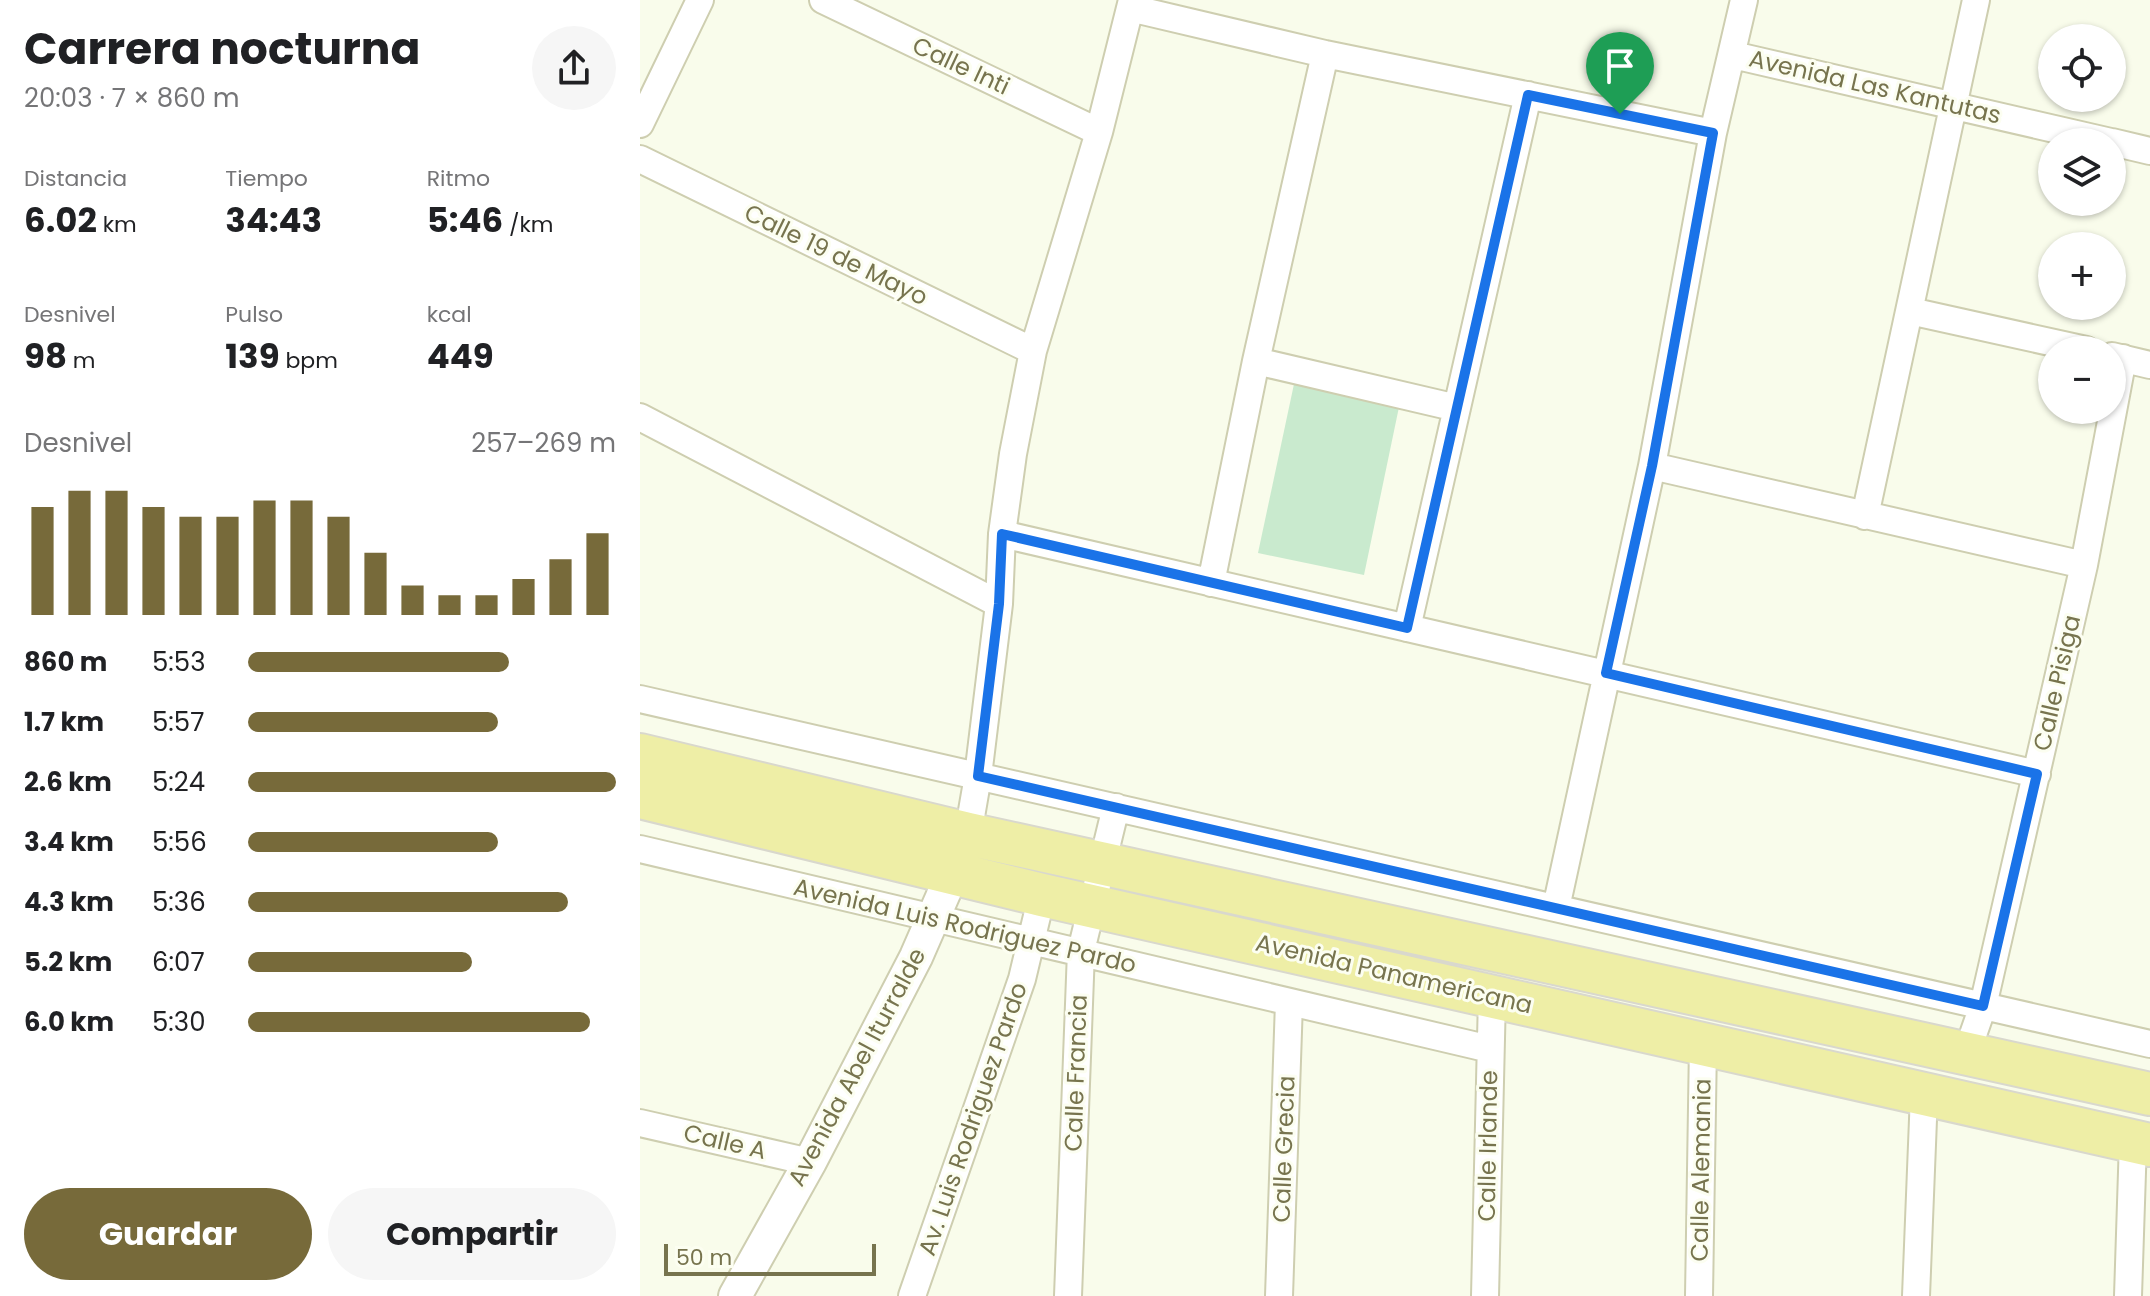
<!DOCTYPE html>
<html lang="es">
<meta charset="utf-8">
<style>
body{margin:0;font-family:Poppins,sans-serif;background:#f6f6f6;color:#202124;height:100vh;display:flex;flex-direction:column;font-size:30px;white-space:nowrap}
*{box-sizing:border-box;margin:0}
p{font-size:26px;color:#757577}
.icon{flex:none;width:44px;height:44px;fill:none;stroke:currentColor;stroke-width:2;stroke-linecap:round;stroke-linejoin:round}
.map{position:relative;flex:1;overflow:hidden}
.side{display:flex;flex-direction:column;background:#fff;width:640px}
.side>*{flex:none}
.fabs{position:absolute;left:1398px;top:24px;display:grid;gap:16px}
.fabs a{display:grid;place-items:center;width:88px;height:88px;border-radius:50%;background:#fff;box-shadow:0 2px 6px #0004;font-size:40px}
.scale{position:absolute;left:24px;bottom:20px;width:212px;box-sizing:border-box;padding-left:8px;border:4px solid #77744e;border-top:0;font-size:22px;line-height:28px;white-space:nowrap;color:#77744e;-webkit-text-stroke:6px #fcfef1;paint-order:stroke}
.pin{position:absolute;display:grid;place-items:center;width:68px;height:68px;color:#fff;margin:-82px -34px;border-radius:50% 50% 50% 0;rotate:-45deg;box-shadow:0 0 8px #0007}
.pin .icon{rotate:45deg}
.round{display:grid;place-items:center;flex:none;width:84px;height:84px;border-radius:42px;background:#f6f6f6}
.headline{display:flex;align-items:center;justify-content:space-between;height:136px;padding:0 24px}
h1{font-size:44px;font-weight:700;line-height:60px}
.metrics{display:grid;grid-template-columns:repeat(3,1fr);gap:12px;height:136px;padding:8px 24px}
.metrics div{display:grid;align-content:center}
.metrics b{font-size:34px;font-weight:700}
.metrics small{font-size:22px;font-weight:400}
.metrics p{font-size:22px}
.chart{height:224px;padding:16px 24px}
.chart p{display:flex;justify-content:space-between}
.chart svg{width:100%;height:144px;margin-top:8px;stroke:#776a3a;stroke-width:6}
.primary-button{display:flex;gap:16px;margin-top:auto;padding:16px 24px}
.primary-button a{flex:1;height:92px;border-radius:48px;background:#776a3a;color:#fff;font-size:32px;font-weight:700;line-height:92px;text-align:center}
.primary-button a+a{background:#f6f6f6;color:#202124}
ul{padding:0 24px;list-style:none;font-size:26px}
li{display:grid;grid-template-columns:128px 96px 1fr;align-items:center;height:60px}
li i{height:20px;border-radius:10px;background:#776a3a}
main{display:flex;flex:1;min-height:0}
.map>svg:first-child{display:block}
.green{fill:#c9eace}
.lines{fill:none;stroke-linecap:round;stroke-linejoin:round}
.minor-casing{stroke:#ceceb0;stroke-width:30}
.tertiary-casing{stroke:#ceceb0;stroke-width:36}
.trunk-casing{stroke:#d9d8cd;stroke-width:46}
.minor{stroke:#fff;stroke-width:26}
.tertiary{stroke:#fff;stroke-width:32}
.trunk{stroke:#eeeea6;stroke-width:42}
.route-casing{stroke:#fff;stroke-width:16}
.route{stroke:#1a73e8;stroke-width:10}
.labels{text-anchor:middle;stroke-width:6;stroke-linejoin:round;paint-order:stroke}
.street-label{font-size:24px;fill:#77744e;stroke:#fcfef1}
</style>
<main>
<section class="side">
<div class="headline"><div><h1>Carrera nocturna</h1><p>20:03 · 7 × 860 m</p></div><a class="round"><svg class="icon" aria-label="share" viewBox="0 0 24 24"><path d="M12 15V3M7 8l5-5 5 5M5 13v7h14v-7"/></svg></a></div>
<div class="metrics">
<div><p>Distancia</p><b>6.02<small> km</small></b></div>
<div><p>Tiempo</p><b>34:43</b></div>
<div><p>Ritmo</p><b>5:46<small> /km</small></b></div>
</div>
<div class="metrics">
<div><p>Desnivel</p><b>98<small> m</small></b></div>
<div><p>Pulso</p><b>139<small> bpm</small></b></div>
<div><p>kcal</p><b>449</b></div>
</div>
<div class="chart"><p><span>Desnivel</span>257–269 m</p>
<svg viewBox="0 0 160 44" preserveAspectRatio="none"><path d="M5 44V11M15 44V6M25 44V6M35 44V11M45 44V14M55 44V14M65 44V9M75 44V9M85 44V14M95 44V25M105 44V35M115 44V38M125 44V38M135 44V33M145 44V27M155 44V19"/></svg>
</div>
<ul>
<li><b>860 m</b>5:53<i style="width:71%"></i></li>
<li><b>1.7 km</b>5:57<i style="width:68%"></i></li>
<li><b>2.6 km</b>5:24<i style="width:100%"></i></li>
<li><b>3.4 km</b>5:56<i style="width:68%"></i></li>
<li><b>4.3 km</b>5:36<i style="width:87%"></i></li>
<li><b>5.2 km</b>6:07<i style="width:61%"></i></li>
<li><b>6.0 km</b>5:30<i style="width:93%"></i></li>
</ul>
<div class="primary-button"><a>Guardar</a><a>Compartir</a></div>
</section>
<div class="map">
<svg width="1510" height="1296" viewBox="0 0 1510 1296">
<rect width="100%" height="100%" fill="#f9fceb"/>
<path class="green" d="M654 384 759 407 724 575 618 553Z"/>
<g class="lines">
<defs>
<path id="minor" d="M183 0 459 132
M490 8 685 54 1073 133
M1093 55 1471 142
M0 124 60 0
M1472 142 1510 151
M0 159 393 351
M1270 311 1446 350
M1472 356 1510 365
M616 361 817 408
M0 417 359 604
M1012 466 1444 565
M1225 516 1336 0
M362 534 1397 774
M571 583 616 361 685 54
M767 628 888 95
M0 699 1510 1044
M328 834 338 776 359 604 362 534 373 454 393 351 459 132 492 0
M0 849 850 1049
M916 908 1012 466 1073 133 1104 0
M1327 1052 1343 1006 1444 565 1483 358
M0 1123 170 1162
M272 1296 382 979 402 895
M428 1296 441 951 476 807
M639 1296 649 1002
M845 1296 852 996
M1059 1296 1063 1044
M1276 1296 1284 1094
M1488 1296 1493 1141"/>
<path id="tertiary" d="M95 1296 170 1162 276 957 321 854"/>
<path id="trunk" d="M0 755 328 834 1510 1094
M0 797 402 895 1510 1145"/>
</defs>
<use href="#minor" class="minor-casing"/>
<use href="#tertiary" class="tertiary-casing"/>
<use href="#trunk" class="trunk-casing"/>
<use href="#minor" class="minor"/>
<use href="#tertiary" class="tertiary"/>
<use href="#trunk" class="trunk"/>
</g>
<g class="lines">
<defs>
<path id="route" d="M888 95 1073 133 1012 466 966 673 1397 774 1343 1006 338 776 359 604 362 534 767 628Z"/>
</defs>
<use href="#route" class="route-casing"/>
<use href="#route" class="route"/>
</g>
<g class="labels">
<g class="street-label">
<text transform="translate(321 66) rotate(25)" y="8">Calle Inti</text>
<text transform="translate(1235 87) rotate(13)" y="8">Avenida Las Kantutas</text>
<text transform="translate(196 255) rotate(26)" y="8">Calle 19 de Mayo</text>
<text transform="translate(1417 683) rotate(-77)" y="8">Calle Pisiga</text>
<text transform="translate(325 926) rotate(13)" y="8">Avenida Luis Rodriguez Pardo</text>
<text transform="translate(754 974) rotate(13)" y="8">Avenida Panamericana</text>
<text transform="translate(217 1067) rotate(-62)" y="8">Avenida Abel Iturralde</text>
<text transform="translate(436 1073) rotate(-88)" y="8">Calle Francia</text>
<text transform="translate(333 1119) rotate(-71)" y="8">Av. Luis Rodriguez Pardo</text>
<text transform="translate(85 1142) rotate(13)" y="8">Calle A</text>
<text transform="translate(848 1146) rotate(-89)" y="8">Calle Irlande</text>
<text transform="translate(644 1149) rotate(-88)" y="8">Calle Grecia</text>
<text transform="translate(1061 1170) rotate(-89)" y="8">Calle Alemania</text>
</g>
</g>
</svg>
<div class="fabs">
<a><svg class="icon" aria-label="locate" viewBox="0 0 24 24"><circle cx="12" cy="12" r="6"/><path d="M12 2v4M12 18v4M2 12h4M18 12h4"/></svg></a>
<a><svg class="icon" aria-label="layers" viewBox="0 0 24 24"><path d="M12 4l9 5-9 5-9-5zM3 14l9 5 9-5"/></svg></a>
<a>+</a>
<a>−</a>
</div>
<div class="scale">50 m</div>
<div class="pin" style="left:980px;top:114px;background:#1e9e55"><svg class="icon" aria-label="arrive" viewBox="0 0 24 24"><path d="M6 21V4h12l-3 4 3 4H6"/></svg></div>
</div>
</main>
